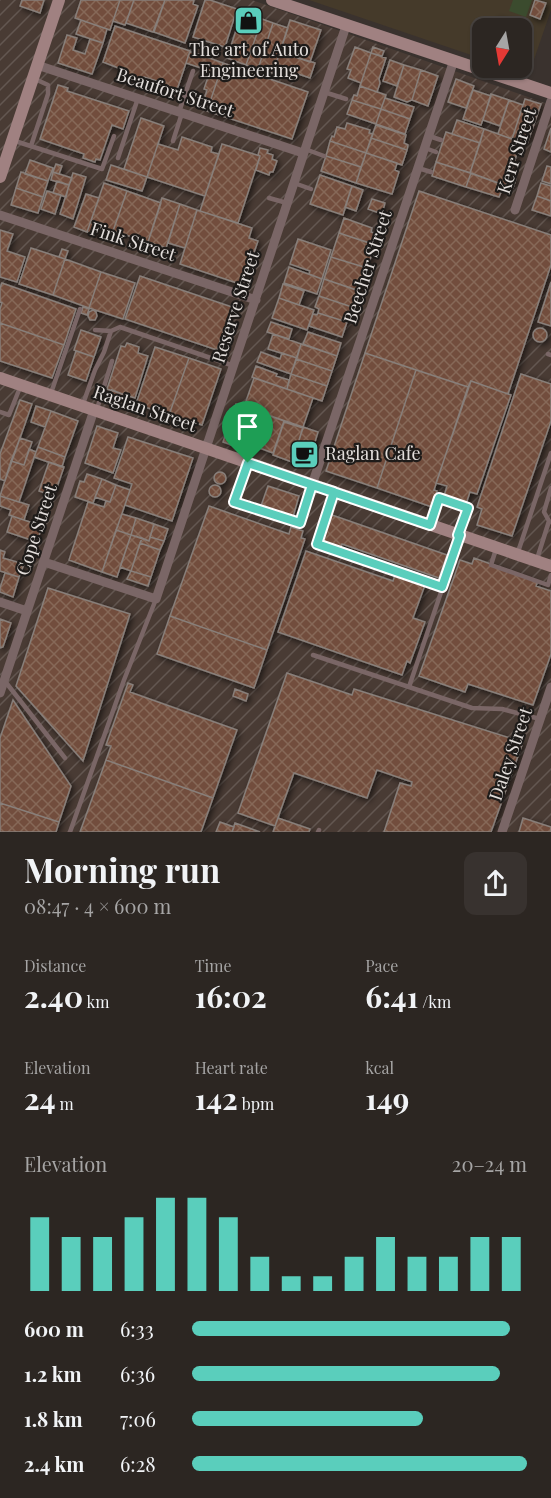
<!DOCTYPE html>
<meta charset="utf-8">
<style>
body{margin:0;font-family:"Playfair Display",serif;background:#38322f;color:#f1f3f6;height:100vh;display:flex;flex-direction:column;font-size:22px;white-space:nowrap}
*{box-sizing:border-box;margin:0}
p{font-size:20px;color:#a6a5a5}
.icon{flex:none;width:33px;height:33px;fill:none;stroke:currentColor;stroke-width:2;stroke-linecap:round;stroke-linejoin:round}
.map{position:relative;height:832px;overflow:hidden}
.details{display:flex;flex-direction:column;background:#2c2622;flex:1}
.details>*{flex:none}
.needle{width:39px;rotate:191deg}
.tools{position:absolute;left:472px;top:18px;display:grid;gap:12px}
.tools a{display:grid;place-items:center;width:60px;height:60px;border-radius:12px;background:#2c2622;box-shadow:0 2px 4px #0004,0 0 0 2px #484340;font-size:30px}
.pin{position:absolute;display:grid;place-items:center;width:51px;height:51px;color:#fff;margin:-62px -26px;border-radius:50% 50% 50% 0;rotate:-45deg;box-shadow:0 0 6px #0007}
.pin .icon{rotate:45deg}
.round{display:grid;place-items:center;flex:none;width:63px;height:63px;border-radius:12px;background:#38322f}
.head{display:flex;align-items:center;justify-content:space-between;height:102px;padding:0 24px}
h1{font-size:33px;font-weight:700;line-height:45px}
.metrics{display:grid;grid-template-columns:repeat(3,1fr);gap:9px;height:102px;padding:6px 24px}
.metrics div{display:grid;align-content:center}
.metrics b{font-size:30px;font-weight:700}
.metrics small{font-size:16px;font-weight:400}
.metrics p{font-size:16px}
.chart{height:168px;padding:12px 24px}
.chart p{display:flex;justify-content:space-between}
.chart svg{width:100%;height:108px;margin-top:6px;stroke:#5acebc;stroke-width:6}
ul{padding:0 24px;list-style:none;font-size:20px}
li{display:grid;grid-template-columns:96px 72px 1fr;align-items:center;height:45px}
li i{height:15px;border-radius:8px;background:#5acebc}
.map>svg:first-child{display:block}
.industrial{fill:url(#industrial-furrows)}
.education{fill:#453a2a}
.pitch{fill:#3b4b2e}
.building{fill:url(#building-cross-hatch);stroke:#887f7a;stroke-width:1.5;filter:url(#shadow)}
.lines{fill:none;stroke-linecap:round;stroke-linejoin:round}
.lane{stroke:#7a6666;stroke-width:4.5}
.street{stroke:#7a6666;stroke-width:9}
.secondary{stroke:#a08181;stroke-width:12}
.route-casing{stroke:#fff;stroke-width:12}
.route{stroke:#5acebc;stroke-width:8}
.labels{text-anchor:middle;stroke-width:4.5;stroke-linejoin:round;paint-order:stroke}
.poi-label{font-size:18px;fill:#e2ddda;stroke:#1e1b19}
.street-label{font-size:18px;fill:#e2ddda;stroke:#1e1b19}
</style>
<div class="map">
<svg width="551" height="832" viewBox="0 0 551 832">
<defs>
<pattern id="industrial-furrows" width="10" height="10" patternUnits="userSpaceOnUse" patternTransform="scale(1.5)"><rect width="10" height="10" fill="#493b34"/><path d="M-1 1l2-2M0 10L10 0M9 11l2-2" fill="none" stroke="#635751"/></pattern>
<pattern id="building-cross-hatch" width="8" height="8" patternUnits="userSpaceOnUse" patternTransform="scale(1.5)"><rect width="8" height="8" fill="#724e3d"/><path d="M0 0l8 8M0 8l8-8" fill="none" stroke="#866758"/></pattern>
<filter id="shadow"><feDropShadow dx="2.5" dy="2.5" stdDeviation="3" flood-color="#0009"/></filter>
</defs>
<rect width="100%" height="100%" fill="#3a322e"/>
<path class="industrial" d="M0 0H252L551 105V832H0Z"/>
<path class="education" d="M309 0H551V10L529 74 510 68H522V28H483V59Z"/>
<path class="pitch" d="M513 0H532L526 17 509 11Z"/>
<path class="building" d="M22 0H44L40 13 20 6Z
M81 0H120L110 30 75 18Z
M120 0H134L125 25 113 21Z
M134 0H165L153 32 126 23Z
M165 0H194L193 4 198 6 185 43 154 32Z
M205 0H210L237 9 225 47 193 37Z
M535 0 546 3 540 19 530 15Z
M242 12 262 19 246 65 227 58Z
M497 17 514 22 512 28H494Z
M262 19 273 23 258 69 246 65Z
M81 20 107 29 103 43 76 34Z
M290 20 321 30 310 62 280 52Z
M273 23 288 28 273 73 258 69Z
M115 26 190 51 176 93 155 86 157 81 144 77 141 87 117 79 121 69 103 62Z
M67 35 77 38 73 50 85 54 90 39 103 43 92 74 58 63Z
M355 47 371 53 361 83 348 78 351 70 347 69Z
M373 47 384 51 382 56 371 53Z
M190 51 223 63 210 102 204 100 207 90 204 89 210 71 186 63Z
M280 52 315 63 310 78 275 66Z
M371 53 386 58 379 79 380 83 377 92 360 86Z
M390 60 404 65 397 86 383 81Z
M223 63 308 92 292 139 207 111Z
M404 65 421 70 412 100 407 102 394 97Z
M421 70 438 76 428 106 412 100Z
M456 79 474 86 466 108 448 102Z
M58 85 68 88 67 91 129 111 123 129 112 125 100 160 96 159 95 162 83 158 84 154 40 139Z
M360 86 386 95 381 109 352 100 354 95 357 96Z
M473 90 491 96 481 125 463 119Z
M491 94 509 100 500 126 483 120Z
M385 98 414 107 410 119 381 109Z
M525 99 541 104 527 144 512 139Z
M352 100 381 109 376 124 347 114Z
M509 100 523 105 512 139 498 134Z
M381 109 410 119 405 134 376 124Z
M141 118 164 126 147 177 124 169Z
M457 120 484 129 480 143 452 134Z
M347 123 370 130 369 133 373 134 366 153 330 141 332 136 334 137 337 127 345 129Z
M376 125 406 135 404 143 408 145 407 150 371 138Z
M551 128V152L544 149Z
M484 129 521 142 506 186 470 173Z
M446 132 480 143 470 173 436 162Z
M182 137 212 147 211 152 219 154 205 196 147 177 158 144 178 150Z
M371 138 407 150 402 165 366 153Z
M330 141 366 153 361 167 326 156Z
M222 144 260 156 238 223 200 211Z
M260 148 268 150 267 153 273 155 272 159 277 161 273 172H270L269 175 256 170 260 156 258 155Z
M366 153 397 163 395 170 399 172 392 194 356 183Z
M326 156 361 167 356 183 321 171Z
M30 160 53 168 48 181 25 174Z
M436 162 471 173 466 187 432 176Z
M56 164 62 166 59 174 53 172Z
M111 165 147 177 142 191 106 180Z
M547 166 551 167V184L542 181Z
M21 172 48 181 43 197 16 188Z
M53 172 72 178 69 185 51 180Z
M73 173 86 177 73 219 60 214Z
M471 173 504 185 499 197 466 187Z
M320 175 352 186 343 215 310 204Z
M509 176 516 179 513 188 506 186Z
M57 181 69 185 66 197 53 193Z
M104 183 127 191 113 231 98 225 95 234 87 232Z
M541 183 551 186V201L537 196Z
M352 186 363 190 356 211 345 207Z
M16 188 43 197 38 213 11 205Z
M47 191 61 195 55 214 41 209Z
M127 191 161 203 148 242 113 231Z
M419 191 551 235V265L508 394 471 381 468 387 365 353Z
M86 194 99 198 87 232 74 227Z
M537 196 551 201V216L532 210Z
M162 198 180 204 166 248 148 242Z
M372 199 385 203 382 214 368 209Z
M180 204 197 210 185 248 168 243Z
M197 210 252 228 249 238 258 241 243 285 180 264Z
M344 218 372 228 371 232 377 234 373 244 339 233Z
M0 230 13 234 7 251 25 257 17 282 0 277Z
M339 233 375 245 367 268 331 257Z
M298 239 331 250 322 279 309 274 310 271 290 264Z
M31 248 65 259 53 295 19 284Z
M62 249 68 251 65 259 59 257Z
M331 257 367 268 359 291 324 279Z
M65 259 101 272 89 308 53 295Z
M289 267 322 279 317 294 284 283Z
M101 272 135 283 123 319 89 308Z
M140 276 232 307 217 350 125 319Z
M324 279 357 290 352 307 319 296Z
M551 282V326L538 322Z
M2 283 76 309 64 345 0 323V309L2 303 0 302V288Z
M283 284 304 291 299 305 279 298Z
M319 296 352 307 347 322 318 313 319 309 315 307Z
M279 298 314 310 307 330 272 318Z
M83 307 89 309 87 315 81 313Z
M93 310 96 312 97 316 95 320H90L88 316 89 312Z
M318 313 347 322 342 337 309 326 313 314 317 315Z
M271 322 292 329 289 339 267 332Z
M0 323 64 345 52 378 0 361Z
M533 335a7 7 0 1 1 14 0a7 7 0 1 1-14 0Z
M81 330 101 337 94 357 74 350Z
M308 332 341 343 337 356 303 344Z
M273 334 301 344 297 358 268 349Z
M127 343 139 347 138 353 148 356 135 398 107 389 121 346 125 347Z
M301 344 337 356 332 371 296 359Z
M155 347 189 358 169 415 136 404Z
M76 351 94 357 86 381 68 375Z
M261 352 280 359 282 353 297 358 291 374 257 362Z
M365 353 416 370 377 488 326 471Z
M189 358 221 369 202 425 169 415Z
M296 359 332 371 327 386 291 374Z
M256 366 277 374 276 376 289 380 287 389 252 377Z
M416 370 468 387 434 490 437 491 432 507 377 488Z
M291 374 327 386 322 401 287 389Z
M521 374 551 384V421L512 536 477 525 482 509 477 507Z
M254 378 313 398 303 427 244 407Z
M471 381 511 395 477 494 470 492 466 504 444 496 447 486 436 483Z
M112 390 125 395 122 404 108 399Z
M20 400 32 404 5 481 0 479V454Z
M236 404 265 414 252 452 223 442Z
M36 406 51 411 45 427 31 422Z
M51 411 78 421 65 457 38 447Z
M265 414 284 421 273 453 254 446Z
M284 422 303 428 292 462 273 455Z
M97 426 118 433 113 448 121 450 113 473 85 463Z
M303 427 318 432 308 465 293 460Z
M128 437 193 458 172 521 125 505 132 484 114 478Z
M20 438 32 442 24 465 11 461Z
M38 447 65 457 62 467 34 457Z
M29 449 36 452 19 502 0 496 11 461 24 465Z
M49 462 64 467 54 496 39 491Z
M214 478a6 6 0 1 1 12 0a6 6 0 1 1-12 0Z
M87 474 102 479 93 503 75 497 80 481 84 482Z
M102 479 116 485 110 502 95 497Z
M116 485 130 490 102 572 69 560 88 502 104 507 106 501 110 502Z
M209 491a6 6 0 1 1 12 0a6 6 0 1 1-12 0Z
M268 486 299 496 293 517 261 506Z
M0 496 29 505 24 520 9 515 11 510 0 506Z
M209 506 289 534 291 527 303 531 301 538 305 539 267 650 170 616Z
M122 514 136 518 131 535 116 530Z
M332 515 447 555 439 578 342 544 340 550 322 544Z
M12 516 42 526 37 542 7 532Z
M136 518 154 524 149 541 131 535Z
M154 524 168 529 164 541 150 537Z
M116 530 131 535 117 577 102 572Z
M131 535 142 538 131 571 120 567Z
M150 537 164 541 160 550 140 543 142 538 149 541Z
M140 543 160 550 151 577 131 571Z
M0 550 5 552 3 558 24 564 19 577 0 571Z
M306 551 393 581 395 575 425 585 413 618 425 622 410 663 407 661 402 675 278 632Z
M474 558 538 581 536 586 551 591V654L533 705 468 684 465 692 419 676 460 560 472 564Z
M131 571 151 577 148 586 127 579Z
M5 573 19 577 13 597 0 592V588Z
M48 588 130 614 83 761 16 686Z
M170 616 267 650 254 688 157 654Z
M0 619 11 623 3 647 0 648Z
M287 673 352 695 354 689 523 742 491 832H384L400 783 411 786 412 782 377 770 367 798 294 773 275 826 238 813Z
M128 683 133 685 130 692 237 730 213 798 106 760 111 746 106 745Z
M235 689 248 694 246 701 233 696Z
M13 700 71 786 59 822 0 803V738Z
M106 760 213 798 201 832H80Z
M0 803 59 822 56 832H0Z
M278 818 310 829 309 832H273Z
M523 818 551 827V832H519Z
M220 822 234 827 232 832H216Z
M235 823 260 832H232Z"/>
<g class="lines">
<path class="lane" d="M522 34 525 24
M507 78 511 68
M324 92 346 99
M179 112 193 71
M429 136 441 140
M15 141 102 169 114 136
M173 141 182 113
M31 146 48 94V85L35 79
M425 148 436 152
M305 149 324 156
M118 158 138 98
M418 168 431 172
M294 183 311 189
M269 198 287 203
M95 330 111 331 120 327 234 366
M548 354 551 355
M51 393 80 309
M83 404 95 370 104 352 111 331
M97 409 112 361
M0 412 9 415 21 385
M248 463 234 502 300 523 312 485
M334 492 317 544 442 587
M549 521 544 512 551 488
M430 522 439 498 468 508 458 534
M496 549 491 565 548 585 551 575
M518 552 551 453
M537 559 549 521 551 522
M313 655 472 708 502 709 540 719
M4 680 65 758
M409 687 460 536
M70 832 124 680 156 599
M318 832 319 830"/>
<path class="street" d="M37 65 303 153
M515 210 551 101
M0 215 256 300
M312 485 454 60
M44 562 156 599 346 26
M0 602 27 611
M0 693 94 410
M502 832 551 687"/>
<path class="secondary" d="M272 0 551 93
M0 177 59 0
M0 378 551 566"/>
</g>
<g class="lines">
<defs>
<path id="route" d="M248 463C308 484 369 504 430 525L439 498 468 508 458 535H460L442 587 317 544 334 492 312 485 300 523 234 502 248 463"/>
</defs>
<use href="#route" class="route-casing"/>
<use href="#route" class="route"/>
</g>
<defs>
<symbol id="shop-square" viewBox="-11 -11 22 22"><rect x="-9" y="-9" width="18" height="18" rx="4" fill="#5acebc" stroke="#1e1b19"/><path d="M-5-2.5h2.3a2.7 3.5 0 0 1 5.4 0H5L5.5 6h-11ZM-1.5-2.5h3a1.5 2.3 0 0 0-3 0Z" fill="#111"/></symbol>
<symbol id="cafe-square" viewBox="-11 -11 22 22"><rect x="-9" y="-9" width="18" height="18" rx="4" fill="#5acebc" stroke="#1e1b19"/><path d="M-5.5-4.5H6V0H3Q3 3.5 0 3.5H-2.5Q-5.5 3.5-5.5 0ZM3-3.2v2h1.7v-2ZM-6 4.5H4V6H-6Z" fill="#111"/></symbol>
</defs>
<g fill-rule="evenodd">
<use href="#shop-square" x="232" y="4" width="33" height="33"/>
<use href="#cafe-square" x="288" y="438" width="33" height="33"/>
</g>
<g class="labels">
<g class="poi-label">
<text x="249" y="56">The art of Auto<tspan x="249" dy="21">Engineering</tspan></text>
<text x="325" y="460" text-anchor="start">Raglan Cafe</text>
</g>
<g class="street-label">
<text transform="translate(175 93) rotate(18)" y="6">Beaufort Street</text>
<text transform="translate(517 151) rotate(-72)" y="6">Kerr Street</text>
<text transform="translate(133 242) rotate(18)" y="6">Fink Street</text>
<text transform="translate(368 267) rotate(-72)" y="6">Beecher Street</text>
<text transform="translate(236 307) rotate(-72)" y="6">Reserve Street</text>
<text transform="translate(145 409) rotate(19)" y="6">Raglan Street</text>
<text transform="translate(37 530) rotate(-72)" y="6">Cope Street</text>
<text transform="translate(511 754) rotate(-71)" y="6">Daley Street</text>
</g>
</g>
</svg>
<div class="tools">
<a><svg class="needle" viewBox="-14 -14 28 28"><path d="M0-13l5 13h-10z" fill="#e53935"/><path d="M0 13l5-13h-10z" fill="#a6a5a5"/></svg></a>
</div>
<div class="pin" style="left:248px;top:463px;background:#1e9e55"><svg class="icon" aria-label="arrive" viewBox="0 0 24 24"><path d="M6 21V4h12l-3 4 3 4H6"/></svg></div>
</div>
<section class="details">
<div class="head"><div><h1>Morning run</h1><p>08:47 · 4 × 600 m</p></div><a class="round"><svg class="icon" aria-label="share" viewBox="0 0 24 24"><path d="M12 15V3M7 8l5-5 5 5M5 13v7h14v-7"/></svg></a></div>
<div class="metrics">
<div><p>Distance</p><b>2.40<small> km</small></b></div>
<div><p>Time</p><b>16:02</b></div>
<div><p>Pace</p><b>6:41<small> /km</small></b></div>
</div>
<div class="metrics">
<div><p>Elevation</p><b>24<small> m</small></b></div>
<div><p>Heart rate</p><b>142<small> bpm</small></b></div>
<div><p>kcal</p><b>149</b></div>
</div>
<div class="chart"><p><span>Elevation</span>20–24 m</p>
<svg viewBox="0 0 160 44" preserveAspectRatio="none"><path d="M5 44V14M15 44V22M25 44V22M35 44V14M45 44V6M55 44V6M65 44V14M75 44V30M85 44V38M95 44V38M105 44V30M115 44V22M125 44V30M135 44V30M145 44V22M155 44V22"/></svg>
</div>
<ul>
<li><b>600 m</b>6:33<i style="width:95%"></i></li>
<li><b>1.2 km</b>6:36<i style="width:92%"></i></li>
<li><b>1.8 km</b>7:06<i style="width:69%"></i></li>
<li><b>2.4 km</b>6:28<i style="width:100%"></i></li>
</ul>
</section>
